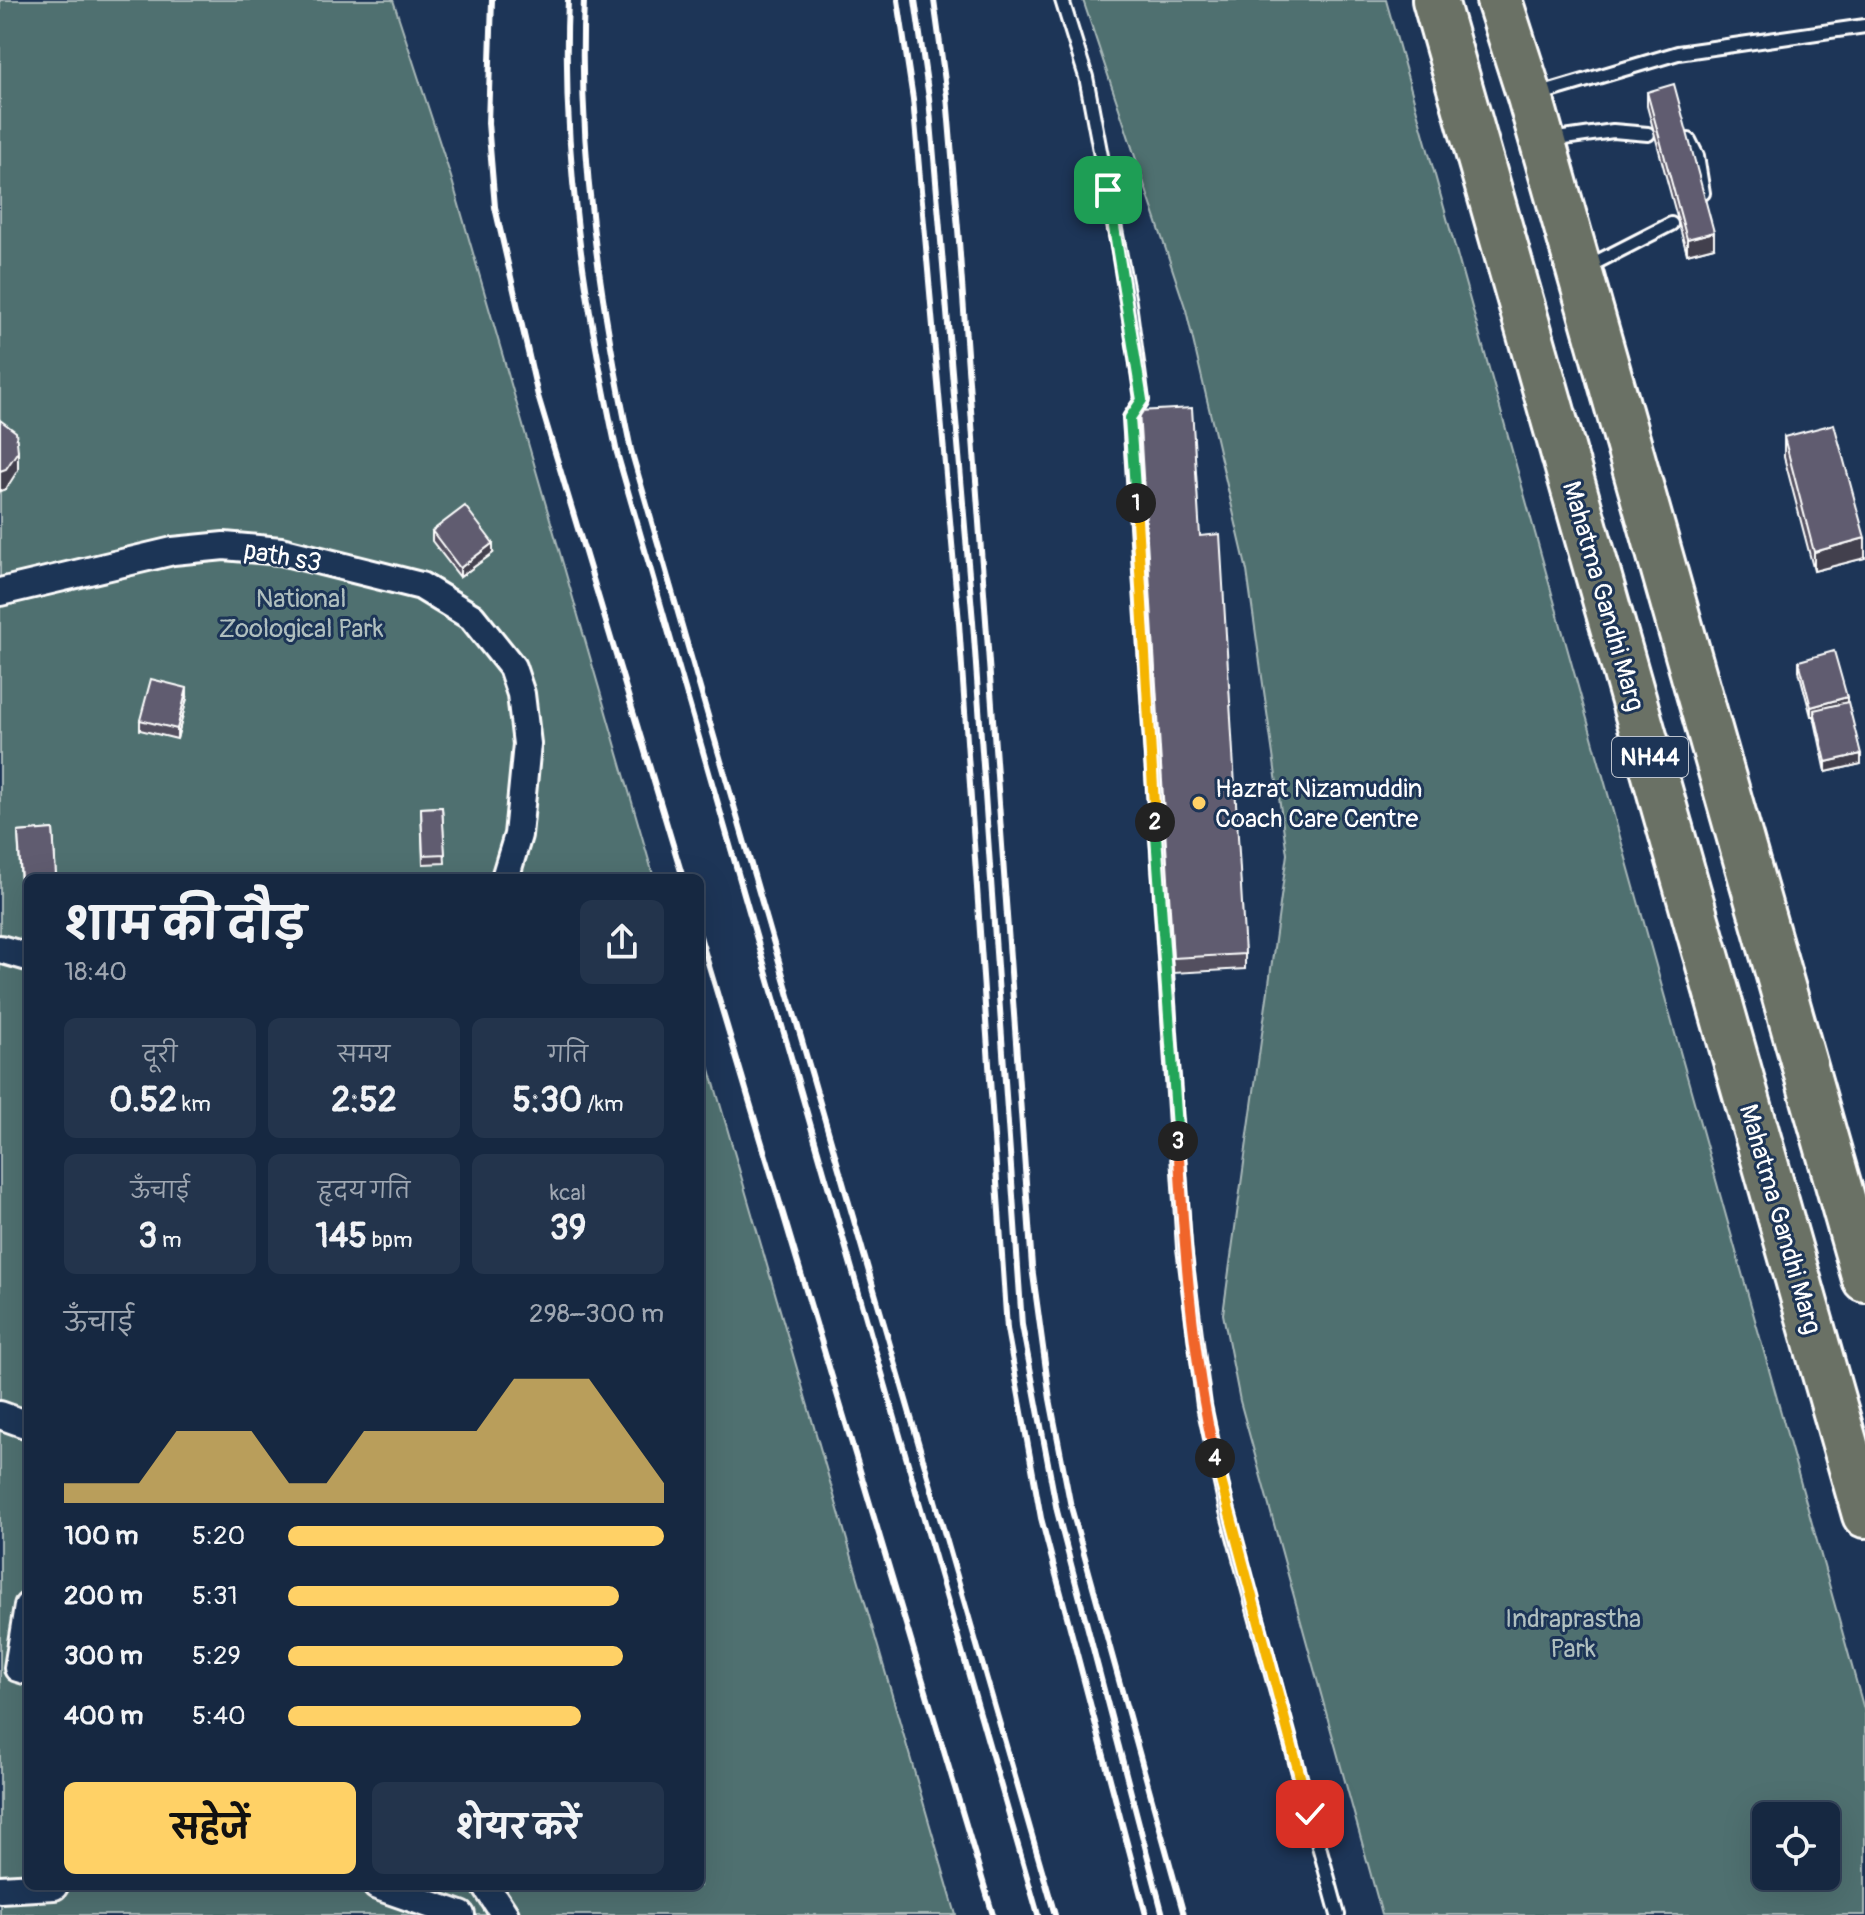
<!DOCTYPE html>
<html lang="hi">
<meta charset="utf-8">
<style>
body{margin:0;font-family:Pangolin,"Playpen Sans Deva",sans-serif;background:#23344c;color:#f1f3f6;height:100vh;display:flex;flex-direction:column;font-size:30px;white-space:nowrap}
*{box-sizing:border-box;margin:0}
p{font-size:26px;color:#9ea6b1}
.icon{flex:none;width:44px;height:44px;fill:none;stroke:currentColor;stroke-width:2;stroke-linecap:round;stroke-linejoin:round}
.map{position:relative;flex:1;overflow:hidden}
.details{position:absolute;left:24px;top:874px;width:680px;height:1016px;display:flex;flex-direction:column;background:#162841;border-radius:12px;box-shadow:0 8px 32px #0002,0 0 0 2px #35445a}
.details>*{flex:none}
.tools{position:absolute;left:1752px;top:1802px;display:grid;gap:16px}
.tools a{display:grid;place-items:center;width:88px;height:88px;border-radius:12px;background:#162841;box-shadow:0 8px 32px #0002,0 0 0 2px #35445a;font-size:40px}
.pin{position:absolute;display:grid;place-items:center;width:68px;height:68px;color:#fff;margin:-34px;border-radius:16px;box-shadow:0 4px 12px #0006}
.km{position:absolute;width:40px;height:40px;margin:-20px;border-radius:50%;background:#222;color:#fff;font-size:22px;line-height:40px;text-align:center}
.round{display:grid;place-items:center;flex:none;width:84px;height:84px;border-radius:12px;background:#23344c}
.overview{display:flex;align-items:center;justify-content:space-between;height:136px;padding:0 40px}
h1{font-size:44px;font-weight:700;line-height:60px}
.figures{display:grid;grid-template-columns:repeat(3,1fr);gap:12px;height:136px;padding:8px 40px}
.figures div{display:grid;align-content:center;border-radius:12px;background:#23344c;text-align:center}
.figures b{font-size:34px;font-weight:700}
.figures small{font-size:22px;font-weight:400}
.figures p{font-size:22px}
.chart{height:224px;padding:16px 40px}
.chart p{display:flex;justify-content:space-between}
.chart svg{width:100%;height:144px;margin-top:8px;fill:#ffd166;opacity:.7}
.button{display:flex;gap:16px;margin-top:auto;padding:16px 40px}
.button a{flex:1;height:92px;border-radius:12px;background:#ffd166;color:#111;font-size:32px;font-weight:700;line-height:92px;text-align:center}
.button a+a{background:#23344c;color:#f1f3f6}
ul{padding:0 40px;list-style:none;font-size:26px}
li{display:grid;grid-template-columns:128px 96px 1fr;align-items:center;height:60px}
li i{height:20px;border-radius:10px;background:#ffd166}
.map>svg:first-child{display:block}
.green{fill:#507070;stroke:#a8b8b8;stroke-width:2;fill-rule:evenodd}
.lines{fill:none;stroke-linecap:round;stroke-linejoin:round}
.lane-casing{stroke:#fff;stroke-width:18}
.street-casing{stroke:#fff;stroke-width:32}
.highway-casing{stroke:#fff;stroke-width:50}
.lane{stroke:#1d3557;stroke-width:12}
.street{stroke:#1d3557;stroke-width:26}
.highway{stroke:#6b7165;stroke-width:44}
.rail{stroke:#fff;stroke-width:6}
.wall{fill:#534f5f;stroke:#fff;stroke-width:2}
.shaded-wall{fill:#43404e;stroke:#fff;stroke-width:2}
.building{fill:#605c6f;stroke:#fff;stroke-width:2}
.split-1-casing{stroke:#fff;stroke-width:16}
.split-2-casing{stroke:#fff;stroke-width:16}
.split-3-casing{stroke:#fff;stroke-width:16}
.split-4-casing{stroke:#fff;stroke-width:16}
.split-5-casing{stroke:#fff;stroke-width:16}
.split-1{stroke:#22a559;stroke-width:10}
.split-2{stroke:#f5b400;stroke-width:10}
.split-3{stroke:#22a559;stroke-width:10}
.split-4{stroke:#f0652b;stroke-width:10}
.split-5{stroke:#f5b400;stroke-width:10}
.poi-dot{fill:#ffd166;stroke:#1d3557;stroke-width:3}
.labels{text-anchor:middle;stroke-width:6;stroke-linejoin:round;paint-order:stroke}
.shield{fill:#1d3557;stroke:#bbc2cd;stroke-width:2}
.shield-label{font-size:24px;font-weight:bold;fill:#fff}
.street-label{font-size:26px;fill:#fff;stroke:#1d3557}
.park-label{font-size:26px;fill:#b0bfbf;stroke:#1d3557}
.poi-label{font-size:26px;fill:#fff;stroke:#1d3557;text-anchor:start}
</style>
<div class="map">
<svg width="1865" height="1915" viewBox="0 0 1865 1915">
<rect width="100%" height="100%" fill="#1d3557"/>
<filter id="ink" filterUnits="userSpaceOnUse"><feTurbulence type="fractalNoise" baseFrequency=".0125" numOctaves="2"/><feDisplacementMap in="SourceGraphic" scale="16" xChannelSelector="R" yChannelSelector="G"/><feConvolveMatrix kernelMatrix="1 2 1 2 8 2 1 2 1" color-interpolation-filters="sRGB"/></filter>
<g filter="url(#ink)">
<path class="green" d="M0 0H393L451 177 654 878H28V1886H700V1035L956 1915H0Z
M1083 0H1386L1865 1713V1915H1382L1240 1401 1223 1314 1287 854 1247 571 1186 310ZM1826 1816V1876H1766V1816Z"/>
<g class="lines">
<defs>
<path id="lane" d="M1062 0 1086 77 1129 303 1142 400 1130 418 1184 1248 1204 1406 1227 1511 1338 1915
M1537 95 1678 53 1865 26
M1550 140 1613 131 1648 134
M1689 140 1697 156 1703 193
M1585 268 1671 224"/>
<path id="street" d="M0 592 173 551 224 546 281 551 421 586 472 617 512 667 521 694 527 744 518 835 505 878
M0 949 28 957
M0 1415 28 1425
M28 1606 18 1668 28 1671
M377 1886 461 1915
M486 1886 505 1915
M0 1889 54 1886"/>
<path id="highway" d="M1435 0 1865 1515
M1499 0 1530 97 1865 1279"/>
</defs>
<use href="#lane" class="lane-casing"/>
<use href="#street" class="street-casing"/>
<use href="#highway" class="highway-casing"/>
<use href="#lane" class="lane"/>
<use href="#street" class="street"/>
<use href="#highway" class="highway"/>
<path class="rail" d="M492 0 488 123 495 207 538 396 683 878
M568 0C561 153 585 304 617 453L1038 1915
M584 0C577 152 600 302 631 450L1055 1915
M898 0 913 99 959 623 1007 1329 1041 1518 1146 1915
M915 0 929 98 973 622 1022 1325 1057 1511 1163 1915
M934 0 947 96 959 241 1032 1267 1050 1399 1071 1507 1184 1915
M700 936 993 1915"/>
</g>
<path class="wall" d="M1647 92 1714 247 1687 254 1647 106Z
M1139 411 1200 536 1245 954V969L1173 973Z
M1784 437 1865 558 1814 571 1784 457Z
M432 531 493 553 460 577 432 541Z
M1799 661 1847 702 1861 764 1826 772 1814 716H1811L1799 671Z
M187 698 177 739 140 730V720Z
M442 807 445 863 423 864 421 808Z
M53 829 56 878H28V888H21L18 832Z"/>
<path class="shaded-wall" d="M1714 232V247L1687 254V239Z
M18 451V470L6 489 0 491V471Z
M1865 538V558L1814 571V552Z
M493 543V553L460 577V568Z
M187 688V698L177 739V729Z
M1847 697V707L1814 710V716H1811V707Z
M1861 754V764L1826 772V762Z"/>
<path class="building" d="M1674 84 1714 232 1687 239 1647 92Z
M1192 408 1200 536 1220 534 1245 954 1173 958 1139 411Z
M0 420 16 432 18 451 6 469 0 471Z
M1834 424 1865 538 1814 552 1784 437Z
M465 506 493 543 460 568 432 531Z
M1834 651 1847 697 1811 707 1799 661Z
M151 679 187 688 177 729 140 720Z
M1848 702 1861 754 1826 762 1814 710Z
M442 807 445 854 423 855 421 808Z
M53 829 56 876 21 878 18 832Z"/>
</g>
<g class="lines" filter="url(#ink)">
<defs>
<path id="split-1" d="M1108 190 1142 400 1130 418 1136 503"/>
<path id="split-2" d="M1136 503 1155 822"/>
<path id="split-3" d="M1155 822 1178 1141"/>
<path id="split-4" d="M1178 1141C1184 1247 1192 1354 1215 1458"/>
<path id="split-5" d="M1215 1458 1310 1814"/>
</defs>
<use href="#split-1" class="split-1-casing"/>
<use href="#split-2" class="split-2-casing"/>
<use href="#split-3" class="split-3-casing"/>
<use href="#split-4" class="split-4-casing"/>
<use href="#split-5" class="split-5-casing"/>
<use href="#split-1" class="split-1"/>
<use href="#split-2" class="split-2"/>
<use href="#split-3" class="split-3"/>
<use href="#split-4" class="split-4"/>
<use href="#split-5" class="split-5"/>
</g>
<circle class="poi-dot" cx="1199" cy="803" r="8"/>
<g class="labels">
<rect class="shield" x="1612" y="737" width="76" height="40" rx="6"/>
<g class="shield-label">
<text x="1650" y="765">NH44</text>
</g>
<g class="street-label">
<text transform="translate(283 556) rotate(10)" y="9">path s3</text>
<text transform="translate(1604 596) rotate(74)" y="9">Mahatma Gandhi Marg</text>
<text transform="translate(1781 1219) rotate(74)" y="9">Mahatma Gandhi Marg</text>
</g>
<g class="park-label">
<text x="301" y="607">National<tspan x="301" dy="30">Zoological Park</tspan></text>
<text x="1573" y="1627">Indraprastha<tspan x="1573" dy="30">Park</tspan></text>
</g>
<g class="poi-label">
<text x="1215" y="797">Hazrat Nizamuddin<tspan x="1215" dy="30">Coach Care Centre</tspan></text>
</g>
</g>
</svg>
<div class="tools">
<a><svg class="icon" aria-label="locate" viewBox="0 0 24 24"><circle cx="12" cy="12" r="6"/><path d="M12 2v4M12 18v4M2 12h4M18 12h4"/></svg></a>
</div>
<div class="pin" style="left:1108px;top:190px;background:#1e9e55"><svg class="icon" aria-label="arrive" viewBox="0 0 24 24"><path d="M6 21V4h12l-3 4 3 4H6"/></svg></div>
<div class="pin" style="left:1310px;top:1814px;background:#d93025"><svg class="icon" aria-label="check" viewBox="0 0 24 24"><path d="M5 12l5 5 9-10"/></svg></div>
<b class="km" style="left:1136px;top:503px">1</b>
<b class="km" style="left:1155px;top:822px">2</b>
<b class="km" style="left:1178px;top:1141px">3</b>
<b class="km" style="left:1215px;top:1458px">4</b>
<section class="details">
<div class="overview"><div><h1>शाम की दौड़</h1><p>18:40</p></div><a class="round"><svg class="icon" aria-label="share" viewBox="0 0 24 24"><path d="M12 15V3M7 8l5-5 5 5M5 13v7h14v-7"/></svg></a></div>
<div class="figures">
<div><p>दूरी</p><b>0.52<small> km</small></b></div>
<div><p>समय</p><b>2:52</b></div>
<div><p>गति</p><b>5:30<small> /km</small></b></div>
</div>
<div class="figures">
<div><p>ऊँचाई</p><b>3<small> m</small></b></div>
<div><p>हृदय गति</p><b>145<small> bpm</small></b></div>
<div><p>kcal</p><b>39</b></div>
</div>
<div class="chart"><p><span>ऊँचाई</span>298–300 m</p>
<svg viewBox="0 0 160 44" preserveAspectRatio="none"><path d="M0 44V38L10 38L20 38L30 22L40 22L50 22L60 38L70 38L80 22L90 22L100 22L110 22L120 6L130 6L140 6L150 22L160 38V44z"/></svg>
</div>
<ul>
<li><b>100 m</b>5:20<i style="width:100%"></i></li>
<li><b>200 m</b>5:31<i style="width:88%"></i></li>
<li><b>300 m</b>5:29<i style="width:89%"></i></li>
<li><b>400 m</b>5:40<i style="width:78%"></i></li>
</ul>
<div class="button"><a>सहेजें</a><a>शेयर करें</a></div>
</section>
</div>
